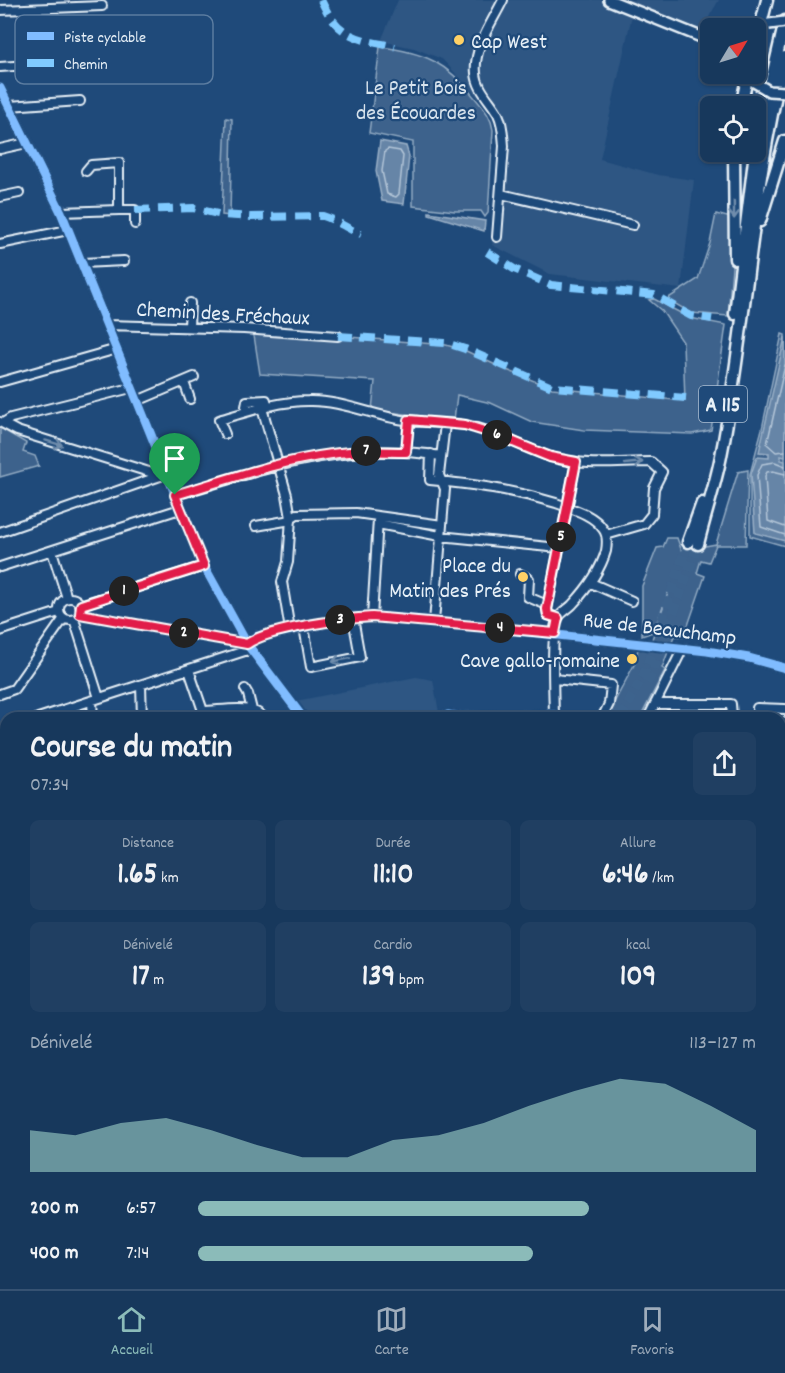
<!DOCTYPE html>
<html lang="fr">
<meta charset="utf-8">
<style>
body{margin:0;font-family:Dekko,sans-serif;background:#203f62;color:#f1f3f6;height:100vh;display:flex;flex-direction:column;font-size:22px;white-space:nowrap}
*{box-sizing:border-box;margin:0}
p{font-size:20px;color:#9eacbb}
.icon{flex:none;width:33px;height:33px;fill:none;stroke:currentColor;stroke-width:2;stroke-linecap:round;stroke-linejoin:round}
.map{position:relative;flex:1;overflow:hidden}
.details{position:absolute;left:0px;top:712px;width:786px;height:578px;display:flex;flex-direction:column;background:#17385c;border-radius:18px 18px 0 0;box-shadow:0 2px 4px #0004,0 0 0 2px #365272}
.details>*{flex:none}
.needle{width:39px;rotate:52deg}
.buttons{position:absolute;left:700px;top:18px;display:grid;gap:12px}
.buttons a{display:grid;place-items:center;width:66px;height:66px;border-radius:9px;background:#17385c;box-shadow:0 2px 4px #0004,0 0 0 2px #365272;font-size:30px}
.pin{position:absolute;display:grid;place-items:center;width:51px;height:51px;color:#fff;margin:-62px -26px;border-radius:50% 50% 50% 0;rotate:-45deg;box-shadow:0 0 6px #0007}
.pin .icon{rotate:45deg}
.km{position:absolute;width:30px;height:30px;margin:-15px;border-radius:50%;background:#222;color:#fff;font-size:16px;line-height:30px;text-align:center}
.round{display:grid;place-items:center;flex:none;width:63px;height:63px;border-radius:9px;background:#203f62}
.headline{display:flex;align-items:center;justify-content:space-between;height:102px;padding:0 30px}
h1{font-size:33px;font-weight:700;line-height:45px}
.metrics{display:grid;grid-template-columns:repeat(3,1fr);gap:9px;height:102px;padding:6px 30px}
.metrics div{display:grid;align-content:center;border-radius:9px;background:#203f62;text-align:center}
.metrics b{font-size:30px;font-weight:700}
.metrics small{font-size:16px;font-weight:400}
.metrics p{font-size:16px}
.chart{height:168px;padding:12px 30px}
.chart p{display:flex;justify-content:space-between}
.chart svg{width:100%;height:108px;margin-top:6px;fill:#8bbbb9;opacity:.7}
ul{padding:0 30px;list-style:none;font-size:20px}
li{display:grid;grid-template-columns:96px 72px 1fr;align-items:center;height:45px}
li i{height:15px;border-radius:8px;background:#8bbbb9}
.tab-bar{display:flex;justify-content:space-around;align-items:center;height:84px;border-top:2px solid #365272;background:#17385c;font-size:16px;color:#9eacbb}
.tab-bar a{display:grid;justify-items:center;gap:3px}
.tab-bar .on{color:#8bbbb9}
.map>svg:first-child{display:block}
.built{fill:#2e5683}
.green{fill:#3c628c;stroke:#92aac2;stroke-width:1.5}
.water{fill:#6685a7;stroke:#9ab0c7;stroke-width:1.5}
.lines{fill:none;stroke-linecap:round;stroke-linejoin:round}
.shore{stroke:#b4c6d8;stroke-width:1.5}
.highway-tunnel{stroke:#3d638d;stroke-width:10;stroke-dasharray:10 5;stroke-linecap:butt}
.minor-casing{stroke:#e8f1f8;stroke-width:12}
.major-casing{stroke:#e8f1f8;stroke-width:14}
.highway-casing{stroke:#e8f1f8;stroke-width:15}
.minor{stroke:#1f4a7a;stroke-width:8}
.major{stroke:#1f4a7a;stroke-width:9}
.highway{stroke:#1f4a7a;stroke-width:10}
.major-bridge-casing{stroke:#e8f1f8;stroke-width:14;stroke-linecap:butt}
.major-bridge{stroke:#1f4a7a;stroke-width:9}
.quiet{stroke:#80caff;stroke-width:8;stroke-dasharray:15 8;stroke-linecap:butt}
.cycleway-casing{stroke:#1f4a7a;stroke-width:13}
.cycleway{stroke:#80bcff;stroke-width:9}
.oneway{stroke:#6f8dac}
.route-casing{stroke:#fff;stroke-width:12}
.route{stroke:#e11d48;stroke-width:8}
.poi-dot{fill:#ffd166;stroke:#1f4a7a;stroke-width:2}
.labels{text-anchor:middle;stroke-width:4.5;stroke-linejoin:round;paint-order:stroke}
.shield{fill:#1f4a7a;stroke:#acbfd2;stroke-width:1.5}
.shield-label{font-size:21px;font-weight:bold;fill:#e8f1f8}
.poi-label{font-size:22px;fill:#e8f1f8;stroke:#1f4a7a;text-anchor:end}
.park-label{font-size:22px;fill:#d7e3ed;stroke:#1f4a7a}
.street-label{font-size:22px;fill:#e8f1f8;stroke:#1f4a7a}
.key{fill:#1f4a7a;stroke:#5b7ca0;stroke-width:1.5}
.key-label{font-size:16px;fill:#e8f1f8}
</style>
<div class="map">
<svg width="785" height="1289" viewBox="0 0 785 1289">
<rect width="100%" height="100%" fill="#1f4a7a"/>
<filter id="ink" filterUnits="userSpaceOnUse"><feTurbulence type="fractalNoise" baseFrequency=".0167" numOctaves="2"/><feDisplacementMap in="SourceGraphic" scale="12" xChannelSelector="R" yChannelSelector="G"/><feConvolveMatrix kernelMatrix="1 2 1 2 8 2 1 2 1" color-interpolation-filters="sRGB"/></filter>
<g filter="url(#ink)">
<path class="built" d="M398 0H719L695 40 632 15 600 159 658 175 694 180 681 289 550 274 492 245 505 135 503 121 493 114 442 59 414 48 381 41Z
M416 677 433 680 440 718H310L296 701Z
M91 1284H219L218 1289H90Z"/>
<path class="green" d="M380 47C425 52 447 63 475 98 484 109 491 116 493 130L488 213 485 217 481 211H455L413 206V142L369 133Z
M226 118 232 119 230 216 222 215Z
M716 214 731 218 732 267 728 316 691 313 667 299 698 279 710 243Z
M654 299 690 318 726 325 711 430 692 434 584 430 532 422 491 403 457 395 454 420 372 410 375 381 260 374 253 329 446 345 464 350 504 369 552 388 685 401 683 342 662 311 649 300Z
M782 334 785 335V546L750 536V474L762 429Z
M0 428 26 443 23 452 35 456 39 466 0 477Z
M748 470 746 545H716L709 562 701 560 697 573 705 576 684 637 674 636 662 668 665 670 640 718H606L635 663 639 644 650 645 668 593 653 632 642 636V586L657 548 663 547 667 538H677L681 549 685 541 700 547 716 544 738 472Z
M0 1124 6 1125V1278L0 1277Z
M295 1284H337L335 1289H243L244 1286Z
M397 1284H694L698 1289H396Z"/>
<path class="water" d="M380 141 406 146 409 156 404 204 382 201 376 171Z
M429 212 485 221 484 231 429 214Z
M785 337V457L781 456V460L785 461V541L755 533 751 474 757 457 769 458V453L759 452Z"/>
<g class="lines">
<path class="shore" d="M388 149 400 151 403 156 399 194 396 197 387 194 382 171 385 151Z
M785 365 767 444 776 452 785 451
M785 466 775 462 762 464 757 475 761 527 785 535
M785 474 773 471 767 472 765 476 768 521 785 527"/>
<path class="highway-tunnel" d="M647 683 653 671 698 544
M621 718 645 672 688 542"/>
<defs>
<path id="minor" d="M0 10 102 6
M90 46 83 41 42 44 38 49 42 71 104 68
M0 67 42 64
M0 88 61 212 204 566 247 644 303 718
M9 106 80 101
M0 149 27 143
M86 171 91 165 119 163V210H135V224
M501 194 633 225
M0 197 19 193
M61 212 119 210
M497 237 504 146C503 135 503 124 498 114 491 101 477 89 476 73 473 48 493 21 503 0
M0 244 68 230
M82 263 124 261
M107 325 244 329 338 336
M189 327 190 303
M0 382 110 351 115 348
M184 382 190 399
M137 401 194 377
M262 408 287 495 291 518 288 562 282 582 290 630
M245 412 247 401 266 400 268 407
M0 422 17 431 162 476
M3 423 11 418 131 388
M225 434 219 420C247 412 278 401 308 401 336 400 365 412 393 418 416 424 442 421 465 425 496 431 522 448 551 457 584 467 617 462 651 462L662 472 654 488 652 514 644 524 606 535
M406 452 409 420
M431 454 430 480C476 485 510 489 556 503 572 509 593 514 603 529 608 535 607 545 606 551 600 572 586 590 572 605 568 609 561 613 558 618 550 630 554 700 554 718
M175 495C266 469 344 440 441 456
M291 518 297 514 356 513 442 525
M378 524 440 536 559 548
M256 526 291 520
M0 532 166 474
M52 551 67 598
M0 567 180 509
M520 574 529 579 528 597 547 605
M591 583 632 601
M59 609a11 11 0 1 1 22 0a11 11 0 1 1-22 0Z
M80 605 204 566
M80 614 247 644 256 637 348 618 372 617 407 619 707 651 749 658 785 668
M372 617 378 519
M558 618 548 615 547 609 576 462
M74 619 99 698
M434 622 445 489 439 475 445 424
M304 627 311 667 360 657 353 618
M0 631 59 612
M189 670 203 711C221 711 253 703 264 718
M555 679 611 685 609 704 602 718
M141 685 142 718
M245 689 248 694 252 710
M0 694 14 689 64 618
M92 701 93 718
M757 708 785 709
M38 718 251 649
M448 718V715L461 717 554 715
M648 718 732 716 731 704H655
M648 718 683 648
M780 728 785 722
M0 731 6 729
M780 785H785
M780 855H785
M780 942H785
M0 1088H6
M780 1121 785 1120
M780 1195 785 1193
M701 1284 705 1289
M720 1284 721 1289
M75 1289 76 1284"/>
<path id="major" d="M609 0 711 41
M0 996H6
M780 1017 785 1018"/>
<path id="highway" d="M760 28 767 0
M741 106 748 74
M756 145 785 21
M734 152 735 259
M760 221 785 141
M735 314 755 152
M688 542 702 503
M698 544C705 515 715 486 721 456 747 324 751 188 785 57
M350 1289 352 1284
M359 1289 361 1284
M370 1289 371 1284
M380 1289 381 1284"/>
</defs>
<use href="#minor" class="minor-casing"/>
<use href="#major" class="major-casing"/>
<use href="#highway" class="highway-casing"/>
<use href="#minor" class="minor"/>
<use href="#major" class="major"/>
<use href="#highway" class="highway"/>
<defs>
<path id="major-bridge" d="M769 24 785 22
M754 82 769 91 785 92"/>
</defs>
<use href="#major-bridge" class="major-bridge-casing"/>
<use href="#major-bridge" class="major-bridge"/>
<path class="quiet" d="M321 0C339 39 357 38 395 47
M135 210 193 208 222 215 251 217 323 216C337 220 347 229 361 234
M487 252 514 269 551 285 654 295 691 316 712 319
M338 336 446 343 465 349 552 387 686 398
M75 1289 76 1284
M338 1289 339 1284"/>
<defs>
<path id="cycleway" d="M0 88 61 212 204 566 247 644 303 718
M80 614 247 644 256 637 348 618 372 617 407 619 707 651 749 658 785 668
M448 718V715L461 717 554 715"/>
</defs>
<use href="#cycleway" class="cycleway-casing"/>
<use href="#cycleway" class="cycleway"/>
</g>
<defs><path id="oneway-shaft" d="M-6 0H5M1.5-3L5.5 0L1.5 3" fill="none" stroke-width="1.6" stroke-linecap="round" stroke-linejoin="round" transform="scale(1.5)"/></defs>
<g class="oneway">
<use href="#oneway-shaft" transform="translate(734 210) rotate(89)"/>
<use href="#oneway-shaft" transform="translate(54 443) rotate(17)"/>
<use href="#oneway-shaft" transform="translate(634 463) rotate(-6)"/>
<use href="#oneway-shaft" transform="translate(341 660) rotate(169)"/>
</g>
</g>
<g class="lines" filter="url(#ink)">
<defs>
<path id="route" d="M409 420 465 425 494 434 550 457 576 462 547 609 548 615 558 618 555 633 372 617C343 619 269 628 247 644L80 614 81 605 204 566 175 495C226 480 278 461 332 454 356 450 381 452 406 452Z"/>
</defs>
<use href="#route" class="route-casing"/>
<use href="#route" class="route"/>
</g>
<g class="poi-dot">
<circle cx="459" cy="40" r="6"/>
<circle cx="523" cy="577" r="6"/>
<circle cx="632" cy="659" r="6"/>
</g>
<g class="labels">
<rect class="shield" x="699" y="386" width="48" height="36" rx="4.5"/>
<g class="shield-label">
<text x="723" y="411">A 115</text>
</g>
<g class="poi-label">
<text x="471" y="48" text-anchor="start">Cap West</text>
<text x="511" y="572">Place du<tspan x="511" dy="25">Matin des Prés</tspan></text>
<text x="620" y="667">Cave gallo-romaine</text>
</g>
<g class="park-label">
<text x="416" y="94">Le Petit Bois<tspan x="416" dy="25">des Écouardes</tspan></text>
</g>
<g class="street-label">
<text transform="translate(223 312) rotate(3)" y="8">Chemin des Fréchaux</text>
<text transform="translate(660 627) rotate(7)" y="8">Rue de Beauchamp</text>
</g>
</g>
<rect x="15" y="15" width="198" height="69" rx="9" class="key"/>
<rect x="27" y="32" width="27" height="8" fill="#80bcff"/>
<rect x="27" y="59" width="27" height="8" fill="#80caff"/>
<g class="key-label">
<text x="64" y="42">Piste cyclable</text>
<text x="64" y="69">Chemin</text>
</g>
</svg>
<div class="buttons">
<a><svg class="needle" viewBox="-14 -14 28 28"><path d="M0-13l5 13h-10z" fill="#e53935"/><path d="M0 13l5-13h-10z" fill="#9eacbb"/></svg></a>
<a><svg class="icon" aria-label="locate" viewBox="0 0 24 24"><circle cx="12" cy="12" r="6"/><path d="M12 2v4M12 18v4M2 12h4M18 12h4"/></svg></a>
</div>
<div class="pin" style="left:175px;top:495px;background:#1e9e55"><svg class="icon" aria-label="arrive" viewBox="0 0 24 24"><path d="M6 21V4h12l-3 4 3 4H6"/></svg></div>
<b class="km" style="left:124px;top:591px">1</b>
<b class="km" style="left:184px;top:633px">2</b>
<b class="km" style="left:340px;top:620px">3</b>
<b class="km" style="left:500px;top:628px">4</b>
<b class="km" style="left:561px;top:537px">5</b>
<b class="km" style="left:497px;top:435px">6</b>
<b class="km" style="left:366px;top:451px">7</b>
<section class="details">
<div class="headline"><div><h1>Course du matin</h1><p>07:34</p></div><a class="round"><svg class="icon" aria-label="share" viewBox="0 0 24 24"><path d="M12 15V3M7 8l5-5 5 5M5 13v7h14v-7"/></svg></a></div>
<div class="metrics">
<div><p>Distance</p><b>1.65<small> km</small></b></div>
<div><p>Durée</p><b>11:10</b></div>
<div><p>Allure</p><b>6:46<small> /km</small></b></div>
</div>
<div class="metrics">
<div><p>Dénivelé</p><b>17<small> m</small></b></div>
<div><p>Cardio</p><b>139<small> bpm</small></b></div>
<div><p>kcal</p><b>109</b></div>
</div>
<div class="chart"><p><span>Dénivelé</span>113–127 m</p>
<svg viewBox="0 0 160 44" preserveAspectRatio="none"><path d="M0 44V27L10 29L20 24L30 22L40 27L50 33L60 38L70 38L80 31L90 29L100 24L110 17L120 11L130 6L140 8L150 17L160 27V44z"/></svg>
</div>
<ul>
<li><b>200 m</b>6:57<i style="width:70%"></i></li>
<li><b>400 m</b>7:14<i style="width:60%"></i></li>
</ul>
</section>
</div>
<nav class="tab-bar">
<a class="on"><svg class="icon" aria-label="home" viewBox="0 0 24 24"><path d="M3 11l9-7 9 7M6 9v11h12V9"/></svg>Accueil</a>
<a><svg class="icon" aria-label="map" viewBox="0 0 24 24"><path d="M3 6l6-2 6 2 6-2v14l-6 2-6-2-6 2zM9 4v14M15 6v14"/></svg>Carte</a>
<a><svg class="icon" aria-label="saved" viewBox="0 0 24 24"><path d="M7 4h10v16l-5-4-5 4z"/></svg>Favoris</a>
</nav>
